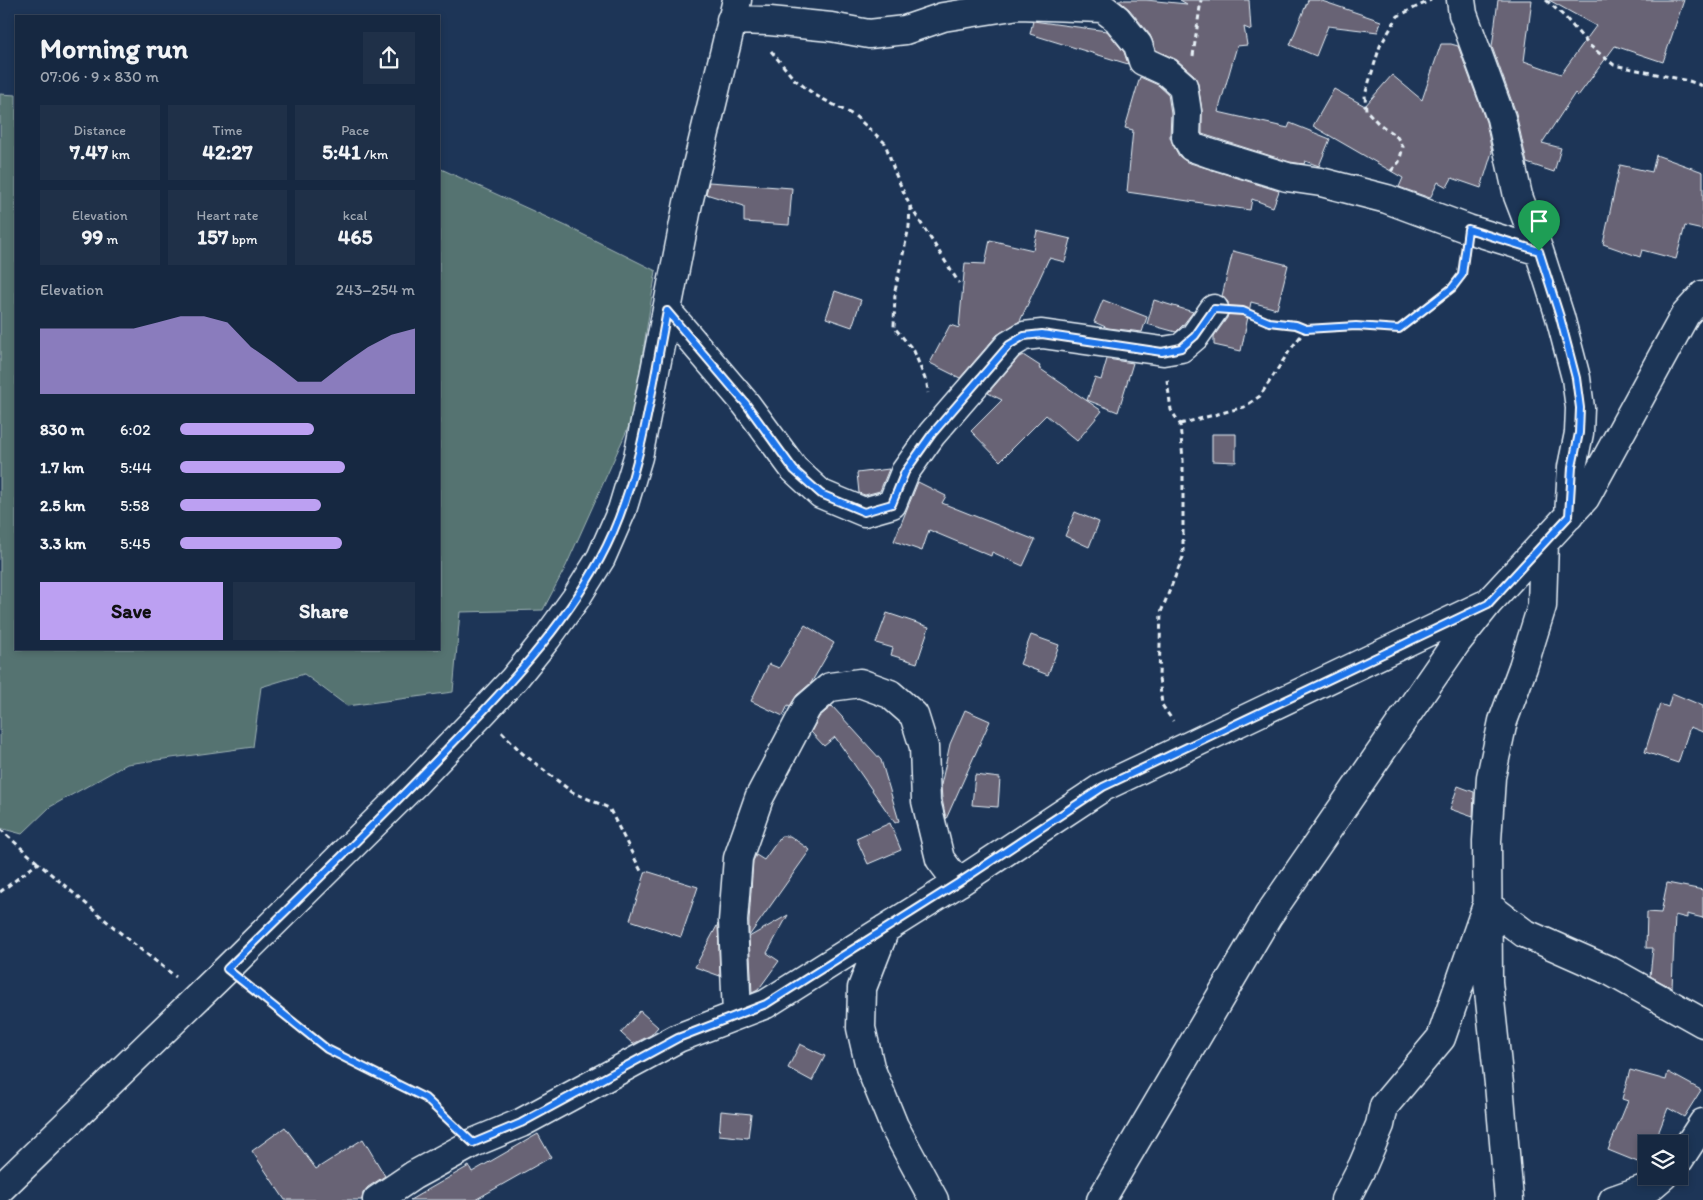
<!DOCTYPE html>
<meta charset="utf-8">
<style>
body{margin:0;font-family:Itim,sans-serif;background:#1f3048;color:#f1f3f6;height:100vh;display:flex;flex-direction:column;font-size:19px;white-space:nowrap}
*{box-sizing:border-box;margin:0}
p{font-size:16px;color:#9ea6b1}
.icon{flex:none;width:28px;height:28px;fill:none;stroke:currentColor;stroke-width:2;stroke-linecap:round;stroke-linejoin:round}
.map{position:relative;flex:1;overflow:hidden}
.details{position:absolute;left:15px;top:15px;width:425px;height:635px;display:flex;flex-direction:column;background:#162841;border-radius:0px;box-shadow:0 2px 8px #0003,0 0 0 1px #35445a}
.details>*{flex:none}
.controls{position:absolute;left:1638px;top:1135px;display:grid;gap:10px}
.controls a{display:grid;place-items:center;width:50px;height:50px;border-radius:0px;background:#162841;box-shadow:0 2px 8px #0003,0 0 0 1px #35445a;font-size:25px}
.pin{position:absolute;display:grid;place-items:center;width:42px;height:42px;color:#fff;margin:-51px -21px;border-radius:50% 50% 50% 0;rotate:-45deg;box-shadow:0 0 5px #0007}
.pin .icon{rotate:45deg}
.round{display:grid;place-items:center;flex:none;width:52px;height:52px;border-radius:0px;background:#1f3048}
.headline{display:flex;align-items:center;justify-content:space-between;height:85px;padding:0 25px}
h1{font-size:28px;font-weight:700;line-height:38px}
.metrics{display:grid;grid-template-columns:repeat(3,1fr);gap:8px;height:85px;padding:5px 25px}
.metrics div{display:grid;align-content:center;border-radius:0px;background:#1f3048;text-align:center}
.metrics b{font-size:21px;font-weight:700}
.metrics small{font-size:14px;font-weight:400}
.metrics p{font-size:14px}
.chart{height:140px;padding:10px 25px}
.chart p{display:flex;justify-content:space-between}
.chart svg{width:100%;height:90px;margin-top:5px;fill:#bca0f2;opacity:.7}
.action{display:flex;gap:10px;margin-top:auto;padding:10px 25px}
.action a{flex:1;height:58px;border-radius:0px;background:#bca0f2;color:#111;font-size:20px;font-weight:700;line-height:58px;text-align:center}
.action a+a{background:#1f3048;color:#f1f3f6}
ul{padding:0 25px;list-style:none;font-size:16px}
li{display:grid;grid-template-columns:80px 60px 1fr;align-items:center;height:38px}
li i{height:12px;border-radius:6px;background:#bca0f2}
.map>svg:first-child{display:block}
.green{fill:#557371;stroke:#9eb2b4}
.building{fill:#686375;stroke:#e8f1f8}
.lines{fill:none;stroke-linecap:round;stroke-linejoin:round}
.minor-casing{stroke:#e8f1f8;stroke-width:31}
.path{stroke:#e8f1f8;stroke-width:3;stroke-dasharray:5 4;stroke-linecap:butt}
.minor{stroke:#1d3557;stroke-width:28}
.route-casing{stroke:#fff;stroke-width:10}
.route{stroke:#1a73e8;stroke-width:6}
</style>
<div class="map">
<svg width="1703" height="1200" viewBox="0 0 1703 1200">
<rect width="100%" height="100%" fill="#1d3557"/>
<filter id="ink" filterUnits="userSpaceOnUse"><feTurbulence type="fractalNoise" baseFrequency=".02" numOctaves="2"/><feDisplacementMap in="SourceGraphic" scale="10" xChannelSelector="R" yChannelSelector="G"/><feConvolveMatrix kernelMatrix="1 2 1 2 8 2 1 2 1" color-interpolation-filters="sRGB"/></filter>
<g filter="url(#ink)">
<path class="green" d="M0 94 16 95V649H439V168L566 226 656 271 632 419 566 566 543 610 460 612 453 692 347 706 304 674 261 687 253 747 127 764 50 807 22 834 0 828Z"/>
<path class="building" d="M1118 0H1146L1187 4 1180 0H1249L1251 30 1244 27 1247 45 1237 46 1218 112 1288 128 1290 123 1330 139 1319 166 1305 161 1304 164 1290 162 1202 134V110L1198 84 1194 75 1177 60 1156 50 1150 35 1129 9Z
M1308 0H1319L1381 21 1378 32 1328 26 1316 56 1290 45Z
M1498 0H1532L1524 61 1561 74 1596 26 1549 0H1684L1663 62 1615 46 1578 96 1575 93 1542 143 1561 148 1554 172 1527 163 1516 113 1492 47Z
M1033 21 1107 31 1124 52 1128 64 1030 34Z
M1441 44H1451L1458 46 1486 122 1492 152 1481 188 1452 178 1447 187 1438 182 1430 198 1399 187 1403 178 1313 126 1334 89 1365 106 1392 75 1422 100Z
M1140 77 1158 85 1168 94 1171 113 1170 137 1173 145 1179 156 1187 162 1279 191 1273 207 1252 199 1250 210 1127 192 1133 130 1125 128Z
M1656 155 1703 172V230L1685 226 1676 259 1642 250 1640 257 1603 244 1620 165 1652 172Z
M709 182 792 188 789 225 744 222V206L706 194Z
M1037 231 1071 239 1065 262 1049 258 1020 321 997 335 960 378 930 363 950 325 959 328 965 263 985 264 990 240 1033 250Z
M1233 251 1288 265 1277 309 1251 302 1241 351 1214 345V336L1227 318 1229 311 1228 302 1222 296Z
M835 291 861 300 852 327 826 318Z
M1103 300 1147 317 1142 332 1108 328 1094 322Z
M1154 300 1193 312 1183 325 1176 332 1147 324Z
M1023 355 1040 366 1039 368 1102 411 1077 441 1046 415 1000 461 971 431 1002 400 988 393 1019 357Z
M1107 359 1133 363 1118 412 1087 400 1095 378 1101 380Z
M1212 434H1236V462L1212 461Z
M889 469 880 491 865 495 859 493 857 473Z
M918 482 946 496 942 503 1035 540 1023 566 992 552 991 556 929 530 922 551 894 541Z
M1075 512 1099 522 1089 547 1065 536Z
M887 613 929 627 917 663 891 655 893 648 876 643Z
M805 625 834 643 811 683 797 695 790 706 788 705 783 716 751 701 769 664 779 668Z
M1031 635 1059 645 1048 675 1020 664Z
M1672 693 1703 706V732L1690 727 1678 763 1645 752 1660 704 1668 707Z
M832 706 881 760 899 821 895 823 835 737 824 746 811 732 819 717Z
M965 710 990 721 946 819 942 799 941 785 950 744Z
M975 775 1000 778 998 807 972 805Z
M1458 786 1474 792 1473 817 1450 809Z
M890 823 901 850 868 864 856 838Z
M781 836H790L810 850 749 936V921L753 861 756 855 764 860Z
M646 871 698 887 681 937 630 920Z
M1667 883 1703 890V918L1687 914V918L1675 915 1672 988 1650 976 1653 948H1646L1647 912 1661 913Z
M788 915 767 953 779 961 758 990 752 993 749 937Z
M718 924 720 976 695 967Z
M640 1011 658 1027 651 1035 633 1044 621 1033Z
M800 1044 825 1056 812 1081 788 1068Z
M1630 1070 1666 1080 1668 1072 1701 1090 1684 1117 1668 1108 1654 1144H1646L1645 1165 1608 1150 1628 1101 1622 1099Z
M721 1111 751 1114 748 1138 719 1135Z
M285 1127 316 1169 363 1139 385 1176 368 1187 363 1193 362 1200H285L252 1151Z
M538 1134 551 1157 475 1200H410L469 1166 472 1172Z"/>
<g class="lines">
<defs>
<path id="minor" d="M1461 0 1463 14 1501 118 1518 196 1539 251 1560 317 1576 378 1580 408 1579 433 1572 467 1569 516
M731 20 770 21 831 27 869 34 905 30 943 17 1019 5 1103 8 1117 19 1138 45 1143 61 1167 72 1183 86 1187 112 1186 137 1192 147 1209 153 1287 177 1321 182 1387 199 1468 229 1539 251
M667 311 746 404 794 469 821 494 864 512 892 504 905 472 932 434 1009 345 1024 336 1042 334 1163 351 1181 348 1195 336 1214 309
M885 929 862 988 861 1028 870 1067 894 1126 934 1200
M737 1015 733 921 738 858 759 798 807 707 830 687 860 683 890 694 914 715 924 747 926 801 940 859 958 883
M1679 1160 1703 1123
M0 1189 227 969 414 784 483 712 514 679 547 638 576 598 601 558 622 510 638 457 688 203 737 0
M377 1200 414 1175 473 1143 521 1123 678 1038 766 1004 958 883 1103 787 1488 603
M1101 1200 1268 916 1456 643 1488 603 1585 498 1685 315 1703 295
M1345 1200 1363 1165 1380 1125 1384 1106 1441 1038 1487 905 1524 933 1610 971 1703 1023
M1509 1200 1499 1084 1488 982 1487 841 1491 777 1503 721 1523 667 1542 606 1544 542
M1613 1200 1650 1187 1663 1176"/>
</defs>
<use href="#minor" class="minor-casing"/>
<path class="path" d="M1546 0 1565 17 1589 45 1614 65 1689 81 1703 86
M771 51 794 79 815 95 855 116 885 143 895 173 910 206 909 227 895 291 894 327 914 351 927 384 928 393
M1193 56 1201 0
M1391 171 1399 162 1403 147 1397 137 1378 123 1366 110 1365 95 1380 46 1398 16 1431 0
M910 206 959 283
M1242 311 1269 322 1295 325 1306 329
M1167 380 1171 410 1180 424 1183 460V557L1161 612 1159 677 1162 705 1173 721
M1180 424 1244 407 1260 396 1290 350 1306 329 1356 326 1399 329 1452 288 1462 275 1464 259
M502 732 522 753 572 792 609 808 641 871
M0 829 38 863
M0 892 38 863 130 941 176 977
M249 986 327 1049 425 1098 450 1122"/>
<use href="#minor" class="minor"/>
</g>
</g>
<g class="lines" filter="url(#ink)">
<defs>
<path id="route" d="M1468 229 1539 251 1560 317 1576 378 1580 408 1579 433 1572 467 1569 516 1488 604 1103 787 958 883 766 1004 678 1038 521 1123 473 1143 425 1098 327 1049 227 969C302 895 378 822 450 746 506 688 561 630 600 559 640 486 651 392 667 311L746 404 794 470 821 494 864 512 892 504 905 472 932 434 1009 345 1024 336 1042 334 1162 352 1181 348 1195 336 1214 309 1243 311 1269 322 1296 325 1306 329 1356 326 1399 329 1452 288 1462 275Z"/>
</defs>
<use href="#route" class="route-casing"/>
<use href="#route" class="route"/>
</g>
</svg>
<div class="controls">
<a><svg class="icon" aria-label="layers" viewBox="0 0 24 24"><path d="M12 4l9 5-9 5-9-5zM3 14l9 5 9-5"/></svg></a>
</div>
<div class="pin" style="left:1539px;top:251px;background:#1e9e55"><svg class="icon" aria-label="arrive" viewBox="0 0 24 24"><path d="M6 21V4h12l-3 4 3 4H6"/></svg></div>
<section class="details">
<div class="headline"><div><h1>Morning run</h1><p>07:06 · 9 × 830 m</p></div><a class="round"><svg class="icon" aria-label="share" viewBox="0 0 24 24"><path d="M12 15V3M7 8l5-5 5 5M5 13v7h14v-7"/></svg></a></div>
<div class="metrics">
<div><p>Distance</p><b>7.47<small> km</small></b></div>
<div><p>Time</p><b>42:27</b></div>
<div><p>Pace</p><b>5:41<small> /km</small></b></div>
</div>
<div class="metrics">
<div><p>Elevation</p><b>99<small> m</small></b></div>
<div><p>Heart rate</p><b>157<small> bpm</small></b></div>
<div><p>kcal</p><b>465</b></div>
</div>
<div class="chart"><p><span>Elevation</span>243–254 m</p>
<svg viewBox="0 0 160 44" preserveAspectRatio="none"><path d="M0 44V12L10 12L20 12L30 12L40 12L50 9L60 6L70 6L80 9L90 21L100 29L110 38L120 38L130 29L140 21L150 15L160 12V44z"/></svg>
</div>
<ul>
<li><b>830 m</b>6:02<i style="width:57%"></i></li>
<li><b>1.7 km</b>5:44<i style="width:70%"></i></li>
<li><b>2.5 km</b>5:58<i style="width:60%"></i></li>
<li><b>3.3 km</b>5:45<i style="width:69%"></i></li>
</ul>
<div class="action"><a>Save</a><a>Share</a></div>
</section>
</div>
